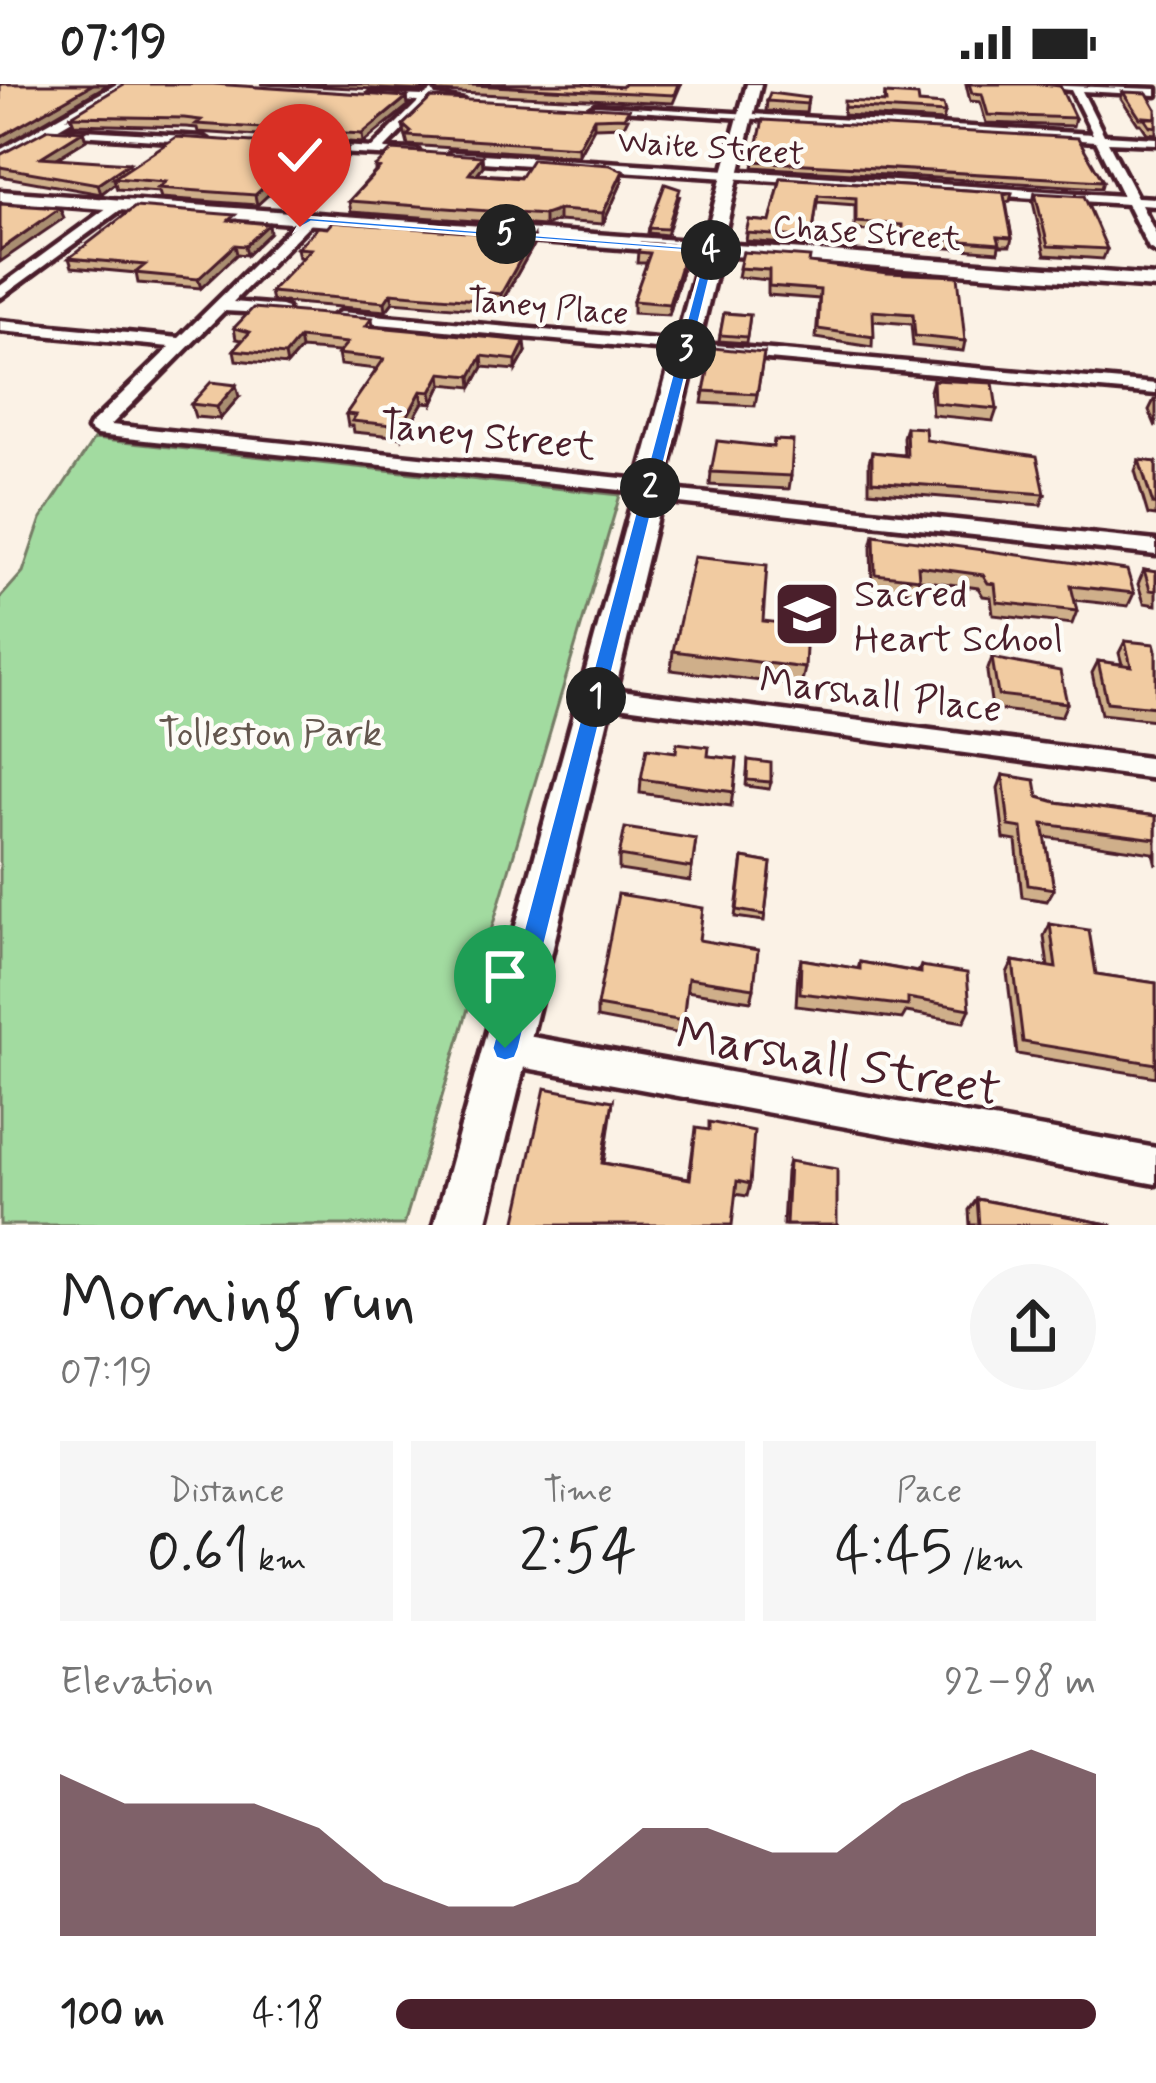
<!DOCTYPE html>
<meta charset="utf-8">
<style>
body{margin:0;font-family:Mynerve,sans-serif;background:#f6f6f6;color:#222;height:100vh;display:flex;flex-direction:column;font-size:45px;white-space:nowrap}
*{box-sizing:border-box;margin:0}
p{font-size:39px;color:#767676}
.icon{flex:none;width:66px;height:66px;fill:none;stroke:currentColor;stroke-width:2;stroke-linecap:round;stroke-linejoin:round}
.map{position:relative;height:1141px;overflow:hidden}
.details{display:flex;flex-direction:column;background:#fff;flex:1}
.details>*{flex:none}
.pin{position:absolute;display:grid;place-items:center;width:102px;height:102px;color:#fff;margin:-123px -51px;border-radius:50% 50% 50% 0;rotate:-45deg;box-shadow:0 0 12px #0007}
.pin .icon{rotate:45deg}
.km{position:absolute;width:60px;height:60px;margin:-30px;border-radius:50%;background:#222;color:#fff;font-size:33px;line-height:60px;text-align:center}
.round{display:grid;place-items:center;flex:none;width:126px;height:126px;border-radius:63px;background:#f6f6f6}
.head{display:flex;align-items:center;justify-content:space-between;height:204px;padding:0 60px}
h1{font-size:66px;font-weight:600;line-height:90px}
.metrics{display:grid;grid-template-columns:repeat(3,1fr);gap:18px;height:204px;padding:12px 60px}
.metrics div{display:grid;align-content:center;border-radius:0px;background:#f6f6f6;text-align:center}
.metrics b{font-size:60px;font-weight:600}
.metrics small{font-size:33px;font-weight:400}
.metrics p{font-size:33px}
.chart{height:336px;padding:24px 60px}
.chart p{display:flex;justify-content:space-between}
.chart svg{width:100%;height:216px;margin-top:12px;fill:#4a1f2b;opacity:.7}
ul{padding:0 60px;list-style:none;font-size:39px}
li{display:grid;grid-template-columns:192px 144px 1fr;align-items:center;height:90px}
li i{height:30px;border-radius:15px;background:#4a1f2b}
.status{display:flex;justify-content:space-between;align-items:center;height:84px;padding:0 60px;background:#fff;direction:ltr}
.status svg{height:33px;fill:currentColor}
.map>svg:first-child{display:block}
.green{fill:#a2dba0;stroke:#767d66;stroke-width:3}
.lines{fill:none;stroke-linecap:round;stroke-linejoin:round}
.street-casing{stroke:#4a1f2b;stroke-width:9}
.secondary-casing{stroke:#4a1f2b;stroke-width:9}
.street{fill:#fdfcf7;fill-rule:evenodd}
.secondary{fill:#fdfcf7;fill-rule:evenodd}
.wall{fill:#cfaf8a;stroke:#4a1f2b;stroke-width:3}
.shaded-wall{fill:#a98e71;stroke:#4a1f2b;stroke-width:3}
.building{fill:#f1cba1;stroke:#4a1f2b;stroke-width:3}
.route{fill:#1a73e8;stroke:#fff;stroke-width:3}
.labels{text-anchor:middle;stroke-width:9;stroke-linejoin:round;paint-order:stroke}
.far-street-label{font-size:33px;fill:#4a1f2b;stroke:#fdfcf7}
.street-label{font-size:39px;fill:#4a1f2b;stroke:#fdfcf7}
.poi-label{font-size:39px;fill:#4a1f2b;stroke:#fdfcf7;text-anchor:start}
.park-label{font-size:39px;fill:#64574e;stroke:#fdfcf7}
.near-street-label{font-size:48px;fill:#4a1f2b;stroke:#fdfcf7}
</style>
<div class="status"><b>07:19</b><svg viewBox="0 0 49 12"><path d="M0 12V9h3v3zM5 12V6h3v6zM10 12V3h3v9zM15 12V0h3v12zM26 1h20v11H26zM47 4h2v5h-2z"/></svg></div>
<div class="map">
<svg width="1156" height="1141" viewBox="0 0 1156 1141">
<rect width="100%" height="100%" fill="#fbf2e6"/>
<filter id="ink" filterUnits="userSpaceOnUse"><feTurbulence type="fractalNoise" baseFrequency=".00833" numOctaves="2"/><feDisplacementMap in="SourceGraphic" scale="24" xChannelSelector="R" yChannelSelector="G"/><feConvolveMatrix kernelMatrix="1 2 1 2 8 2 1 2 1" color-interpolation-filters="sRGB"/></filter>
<g filter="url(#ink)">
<path class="green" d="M94 355 620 411 404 1141H0V514L23 488 41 435Z"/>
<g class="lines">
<defs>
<path id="street" d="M1005 0 1156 5V11L1082 7 1104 51 1156 54V60L1108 58 1137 113 1156 114V122L1141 121 1156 150V168L1149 164 1127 120 452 76 446 72 452 68 1123 112 1096 57 590 24 595 21 1093 50 1071 6Z
M432 7 435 12 464 17 430 18 384 65 417 66 421 73 314 68 308 64 314 60 372 64 418 18 374 15 370 10 424 12Z
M51 44 202 53 208 56 202 59 47 49Z
M115 118 127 121 0 214V202Z
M303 132 315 135 233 218 281 222 287 224V230L224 227 111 341 631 395 671 406 1156 457V471L670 418 630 407 97 351 88 345 90 341 170 263 0 247V237L179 254Z
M340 228 1156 300V310L334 236 332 233Z
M597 603 1156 675V695L588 618 584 612Z
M505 948 1156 1064V1100L505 980 493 975 488 964 493 953Z"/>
<path id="secondary" d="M117 0H134L0 78V66Z
M747 0H761L722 160 1156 192V204L720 171 486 1141H434L700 170 0 117V107L704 158Z"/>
</defs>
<use href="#street" class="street-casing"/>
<use href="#secondary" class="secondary-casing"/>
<use href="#street" class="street"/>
<use href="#secondary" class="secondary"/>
</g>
<path class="wall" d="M261 0H586L585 1 622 3 681 0 673 19 438 8 433 3 423 7Z
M966 0H1042L1075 34 1073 42 986 39 980 18 970 17Z
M1123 8 1156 25V50L1147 49 1141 40H1138L1121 14Z
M885 10 945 29 943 37 843 31 844 23 884 19Z
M407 13 408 22 363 59 198 48 197 44 186 43 74 40 71 32Z
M431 14 628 34 624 42 594 43 578 72 408 61 403 41Z
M808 14 806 29 766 27 767 17Z
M763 36 1103 97 1101 104 753 83Z
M83 47 86 56 57 74 130 83 347 64 348 73 340 82 302 80 257 121 161 114 159 108 117 105 115 99 101 110 0 92V71Z
M483 82 477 90 622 98 603 140 558 137 544 142 351 128 349 117 375 88V83Z
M781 94 1012 109 1010 117 1006 118 1012 154 1010 162H999L998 168 938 163 937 158 900 155V149L855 146V121L817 118 811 162 746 157 749 136 770 138Z
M1035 109 1107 165 1103 175 1045 171 1033 118Z
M680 111 667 151 648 149 649 144Z
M236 136 270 149 247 171 237 170 201 204 138 199 136 189 72 183 69 174Z
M533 162 501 219 482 218 477 225 393 218 386 227 272 217 270 208 303 173H299L297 164Z
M638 168 686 173 669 231 633 229V217L647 179H637Z
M743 168 809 179 965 257 963 267 913 262 911 240 873 237 872 263 816 254 819 215 768 211V196L738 193Z
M724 229 750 231 746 259 719 257Z
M372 234 373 243 526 268 516 286 483 283 472 303 442 300 433 319 423 318 403 353 354 348 353 342H348L346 330 377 285 340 281 338 270 339 268 301 265 287 281 236 276 234 266 242 256 236 255 234 244Z
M764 269 755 322 702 319 704 307Z
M933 296 997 325 993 337 932 331 930 307Z
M239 313 220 335 195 333 191 320Z
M1154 316H1156V343L1149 326Z
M906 343 926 356 1045 410 1041 421 869 407V378L872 368 904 371 903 353Z
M773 363 791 392 789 405 710 401 711 388Z
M1139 376 1156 378V432L1148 431 1135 387Z
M874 451 1134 509 1128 522 1074 516 1077 527 1072 540 993 531 991 513 983 512 978 504 919 496 916 508 872 503 871 463Z
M1144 486 1156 488V521L1144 519 1138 500Z
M763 537 805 584 801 602 671 586 673 567Z
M1125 557 1156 567V636L1101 630 1092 589 1098 577 1122 580 1119 569Z
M992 574 1067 619 1061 633 992 625 987 588Z
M708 672 737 675 731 722 640 709 641 695Z
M748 676 771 698 769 705 746 702Z
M1003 691 1038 713 1056 718 1156 732V781L1153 769 1045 753 1054 805 1047 817 1022 813 1016 757 1004 755 998 704Z
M696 755 690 797 619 786V772Z
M743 774 771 779 764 837 735 833Z
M1050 840 1096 890 1156 899V993L1017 970 1007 889 1013 877 1048 883 1044 852Z
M699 856 754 904 751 917 686 907 681 950 597 934V922Z
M801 875 858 885 860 878 918 888 921 882 970 925 964 938 906 928 902 935 796 922 798 888Z
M613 1017 604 1079 689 1094 694 1057 750 1100 747 1112 735 1110 515 1141Z
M789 1077 837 1141H783L786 1088Z
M977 1115 1113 1141H970L969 1126Z"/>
<path class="shaded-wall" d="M93 0H109L0 63V53Z
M422 0H433V3L423 7Z
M407 13 408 22 363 59 362 50Z
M594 34V43L578 72V63Z
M83 47 86 56 44 82 41 73Z
M347 64 348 73 340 82 338 72Z
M300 70 302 80 257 121 255 111Z
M482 72 483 82 469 100V90Z
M129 79 131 88 114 94 115 99 101 110 98 100Z
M623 87 622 98 603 140V129Z
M60 124 64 134 0 178V166Z
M558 126V137L544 142V131Z
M269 140 270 149 247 171 245 162Z
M533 153V162L501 219V210Z
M235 161 237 170 201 204 198 195Z
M687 162 686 173 669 231V220Z
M391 209 393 218 386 227 385 218Z
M299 254 301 265 287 281 285 271Z
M525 257 526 268 516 286V276Z
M482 272 483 283 472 303 471 292Z
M441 289 442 300 433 319 431 308Z
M236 301 239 313 220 335 217 323Z
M421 307 423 318 403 353 402 342Z"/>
<path class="building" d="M0 0H93L0 53Z
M124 0H213L407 13 362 50 196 40 201 36 184 34 71 32Z
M449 0H582L622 3 624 0H678L674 11Z
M969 0H1042L1060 2 1075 34 988 31 982 10 972 9Z
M1123 8 1147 9 1156 25V34H1140Z
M770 9 808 14 807 20 767 17Z
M885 10 918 12 919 19 943 21 945 29 844 23V17L886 19Z
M431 14 629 25 624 33 594 34 578 63 407 52 411 48 403 41Z
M1144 33 1156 34V43L1150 42Z
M763 36 1078 54 1103 97 754 77Z
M48 45 83 47 41 73 129 79 98 100 0 83V71Z
M176 53 347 64 338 72 300 70 255 111 158 104 165 98 114 94Z
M392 66 482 72 469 90 520 94 532 75 610 81 623 87 603 129 558 126 544 131 349 117 380 84 375 83Z
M781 94 1012 109 1004 111 1012 154 998 153 1000 160 939 155V150L902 147V141L856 138V114L818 111 812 154 746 149 749 136 770 138Z
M665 100 680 105 667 145 649 144Z
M1035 109 1084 112 1107 165 1048 162Z
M0 120 60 124 0 166Z
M135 123 235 131 229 136 269 140 245 162 235 161 198 195 135 189 145 181 69 174Z
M332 138 533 153 501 210 481 208 476 216 391 209 385 218 270 208 311 165 297 164 318 143 327 144Z
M641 159 687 162 669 220 633 217 650 169 638 168Z
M743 168 810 173 809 179 887 189 958 192 965 257 915 252 913 230 873 227 874 253 818 245 820 206 769 202V186L739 184Z
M253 224 372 234 366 242 525 257 516 276 482 272 471 292 441 289 431 308 421 307 402 342 352 337 356 331 346 330 384 275 338 270 347 259 299 254 285 271 234 266 250 248 234 244Z
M724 229 750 231 747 253 720 251Z
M713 264 764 269 757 310 704 307Z
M933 296 993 299 997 325 934 319Z
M211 298 236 301 217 323 191 320Z
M906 343 925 344 926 356 1037 372 1045 410 872 397V368L907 372Z
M774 356 793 357 791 392 711 388 717 357 773 363Z
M1139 376 1156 378V421L1153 420Z
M874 451 1127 486 1134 509 1071 502 1077 527 997 518 995 500 988 499 983 491 918 482 919 495 875 490Z
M694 473 767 481 763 537 807 542 805 584 673 567Z
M1144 486 1156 488V507L1150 506Z
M1125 557 1154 560 1156 567V623L1107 618 1098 577 1131 582Z
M992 574 1060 587 1067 619 998 611Z
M677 659 709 663 708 672 737 675 734 708 641 695 647 664 676 668Z
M748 676 771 679V698L747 696Z
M1003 691 1035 696 1038 713 1056 718 1156 732V755L1043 740 1054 805 1028 801 1022 744 1009 742Z
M625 744 696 755 692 784 619 772Z
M743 774 771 779 765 831 737 826Z
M618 810 703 824 699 856 758 866 754 904 688 894 683 937 597 922Z
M1050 840 1089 846 1096 890 1156 899V980L1023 958 1013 877 1056 884Z
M801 875 860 885V878L921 889V882L967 889 970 925 908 914V922L800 909Z
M545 1004 613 1017 602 1079 690 1095 696 1044 709 1046V1038L754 1047 750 1100 737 1097 732 1141H515Z
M789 1077 837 1085V1141H786Z
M977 1115 1113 1141H979Z"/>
</g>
<path class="route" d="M304 133 717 165 519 964 515 974 505 977 496 974 492 964 705 168 311 138 296 146Z"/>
<defs>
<symbol id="school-square" viewBox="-11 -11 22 22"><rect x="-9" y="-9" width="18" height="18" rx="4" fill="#4a1f2b" stroke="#fdfcf7"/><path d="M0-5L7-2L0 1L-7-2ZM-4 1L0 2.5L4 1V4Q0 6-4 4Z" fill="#fff"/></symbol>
</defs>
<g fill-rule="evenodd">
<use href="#school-square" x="769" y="492" width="76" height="76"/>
</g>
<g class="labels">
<g class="far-street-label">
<text transform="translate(711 62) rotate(4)" y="12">Waite Street</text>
<text transform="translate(867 147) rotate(4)" y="12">Chase Street</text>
<text transform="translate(548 221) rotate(5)" y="12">Taney Place</text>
</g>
<g class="street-label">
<text transform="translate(488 350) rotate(6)" y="14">Taney Street</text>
<text transform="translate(881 609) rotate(7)" y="14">Marshall Place</text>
</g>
<g class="poi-label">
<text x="854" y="522">Sacred<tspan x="854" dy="45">Heart School</tspan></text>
</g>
<g class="park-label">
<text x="270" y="661">Tolleston Park</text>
</g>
<g class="near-street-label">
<text transform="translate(839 976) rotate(10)" y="17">Marshall Street</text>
</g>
</g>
</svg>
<div class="pin" style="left:505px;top:964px;background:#1e9e55"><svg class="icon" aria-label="arrive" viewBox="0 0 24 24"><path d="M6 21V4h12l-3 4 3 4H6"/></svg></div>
<div class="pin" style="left:300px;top:143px;background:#d93025"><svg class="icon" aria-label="check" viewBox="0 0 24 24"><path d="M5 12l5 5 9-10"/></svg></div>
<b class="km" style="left:596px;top:613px">1</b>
<b class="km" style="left:650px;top:404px">2</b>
<b class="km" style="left:686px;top:265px">3</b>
<b class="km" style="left:711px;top:166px">4</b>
<b class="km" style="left:506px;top:150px">5</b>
</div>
<section class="details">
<div class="head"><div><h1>Morning run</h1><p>07:19</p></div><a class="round"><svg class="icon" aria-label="share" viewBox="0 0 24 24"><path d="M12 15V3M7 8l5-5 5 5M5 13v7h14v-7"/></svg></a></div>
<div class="metrics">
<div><p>Distance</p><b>0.61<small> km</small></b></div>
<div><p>Time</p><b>2:54</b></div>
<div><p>Pace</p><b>4:45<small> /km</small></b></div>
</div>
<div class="chart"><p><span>Elevation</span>92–98 m</p>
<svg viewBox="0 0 160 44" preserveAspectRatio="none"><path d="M0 44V11L10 17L20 17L30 17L40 22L50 33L60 38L70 38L80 33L90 22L100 22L110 27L120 27L130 17L140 11L150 6L160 11V44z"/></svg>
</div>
<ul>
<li><b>100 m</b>4:18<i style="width:100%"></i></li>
</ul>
</section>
